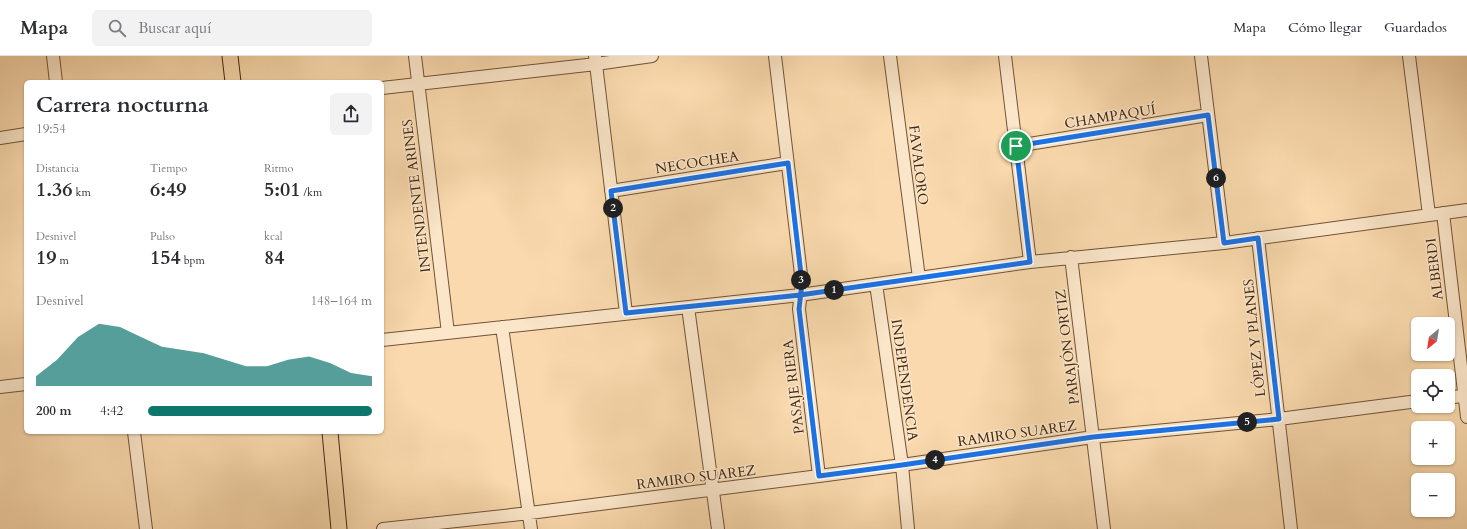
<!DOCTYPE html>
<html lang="es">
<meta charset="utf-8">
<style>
body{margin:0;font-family:Cardo,serif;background:#f2f2f3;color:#2b2b33;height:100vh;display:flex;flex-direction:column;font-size:15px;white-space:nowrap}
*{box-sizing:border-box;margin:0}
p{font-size:13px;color:#7c7c81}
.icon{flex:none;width:22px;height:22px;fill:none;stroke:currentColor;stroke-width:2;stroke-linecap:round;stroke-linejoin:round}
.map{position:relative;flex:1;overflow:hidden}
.side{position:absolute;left:24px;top:24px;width:360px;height:354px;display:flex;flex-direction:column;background:#fff;border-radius:6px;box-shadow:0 1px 3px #0004}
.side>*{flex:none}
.needle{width:26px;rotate:210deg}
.tools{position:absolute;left:1411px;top:261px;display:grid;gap:8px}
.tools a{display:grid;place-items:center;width:44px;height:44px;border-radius:6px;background:#fff;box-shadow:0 1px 3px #0004;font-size:20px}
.pin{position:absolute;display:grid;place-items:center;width:34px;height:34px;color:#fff;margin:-17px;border:2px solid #fff;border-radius:50%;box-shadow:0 1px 4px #0007}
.km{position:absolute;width:20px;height:20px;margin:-10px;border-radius:50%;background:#222;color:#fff;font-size:11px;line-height:20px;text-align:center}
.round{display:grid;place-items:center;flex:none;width:42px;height:42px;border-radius:6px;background:#f2f2f3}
.head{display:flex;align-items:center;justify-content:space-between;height:68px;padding:0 12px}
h1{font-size:22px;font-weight:700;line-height:30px}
.metrics{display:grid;grid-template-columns:repeat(3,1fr);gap:6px;height:68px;padding:4px 12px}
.metrics div{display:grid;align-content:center}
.metrics b{font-size:20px;font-weight:700}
.metrics small{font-size:11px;font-weight:400}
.metrics p{font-size:11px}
.chart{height:112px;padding:8px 12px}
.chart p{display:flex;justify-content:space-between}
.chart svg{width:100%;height:72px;margin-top:4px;fill:#0f766e;opacity:.7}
ul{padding:0 12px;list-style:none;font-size:13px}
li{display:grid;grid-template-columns:64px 48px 1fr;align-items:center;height:30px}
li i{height:10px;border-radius:5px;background:#0f766e}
header{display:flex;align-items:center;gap:24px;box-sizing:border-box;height:56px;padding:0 20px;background:#fff;border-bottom:1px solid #e1e1e2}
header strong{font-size:19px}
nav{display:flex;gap:22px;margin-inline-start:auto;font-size:14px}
.search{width:280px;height:36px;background:#f2f2f3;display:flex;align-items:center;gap:10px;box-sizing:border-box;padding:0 14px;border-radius:6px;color:#7c7c81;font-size:15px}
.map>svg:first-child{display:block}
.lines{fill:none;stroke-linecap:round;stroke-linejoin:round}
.minor-casing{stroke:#705436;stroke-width:14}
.major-casing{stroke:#42270e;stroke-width:17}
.minor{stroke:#fbe6ca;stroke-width:12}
.major{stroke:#f9d9ad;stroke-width:15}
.route-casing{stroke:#fff;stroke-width:8}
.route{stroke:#1a73e8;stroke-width:5}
.labels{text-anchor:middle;stroke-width:3;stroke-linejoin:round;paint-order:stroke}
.street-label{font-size:14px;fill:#42270e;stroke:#fbe6ca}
</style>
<header>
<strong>Mapa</strong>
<div class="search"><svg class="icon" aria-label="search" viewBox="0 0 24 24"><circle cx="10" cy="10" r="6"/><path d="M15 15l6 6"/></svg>Buscar aquí</div>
<nav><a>Mapa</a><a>Cómo llegar</a><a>Guardados</a></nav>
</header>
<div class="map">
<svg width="1467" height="473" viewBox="0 0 1467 473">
<rect width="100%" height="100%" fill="#f9d9ad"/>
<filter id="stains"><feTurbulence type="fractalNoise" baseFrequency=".005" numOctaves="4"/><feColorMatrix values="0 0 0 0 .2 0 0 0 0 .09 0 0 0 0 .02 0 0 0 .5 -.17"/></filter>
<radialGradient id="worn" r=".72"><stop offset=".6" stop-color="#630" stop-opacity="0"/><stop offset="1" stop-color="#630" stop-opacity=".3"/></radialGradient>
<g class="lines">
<defs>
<path id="minor" d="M53 0 56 26
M415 0 448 277
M595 0 626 257
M775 0 802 227 799 253 819 420
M890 0 919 222
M1005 0 1030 206
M1201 0 1224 187
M1409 0 1429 159
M382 32 596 8 652 0
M0 82 26 78
M1016 90 1208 59
M611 135 787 107
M1443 157 1467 361
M1258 182 1291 473
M1071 201 1104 473
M876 228 902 409 908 473
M688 251 718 473
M502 271 531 473
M382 284 800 239 1030 206 1224 187 1467 154
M0 331 26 328
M1448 342 1467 339
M134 376 146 473
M383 473 530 457 819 420 902 409 1093 381 1279 363 1418 345"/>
<path id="major" d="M230 0 233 26
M330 376 339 473"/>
</defs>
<use href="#minor" class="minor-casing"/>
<use href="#major" class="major-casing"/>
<use href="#minor" class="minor"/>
<use href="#major" class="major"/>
</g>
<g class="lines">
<defs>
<path id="route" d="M1016 90 1030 206 800 239 626 257 611 135 788 107 802 227 799 253 819 420 902 409 1093 381 1279 363 1258 182 1224 187 1208 59 1016 90"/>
</defs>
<use href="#route" class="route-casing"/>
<use href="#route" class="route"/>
</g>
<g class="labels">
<g class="street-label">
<text transform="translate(1110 60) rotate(-9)" y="5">CHAMPAQUÍ</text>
<text transform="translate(697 106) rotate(-9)" y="5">NECOCHEA</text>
<text transform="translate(919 109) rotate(83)" y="5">FAVALORO</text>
<text transform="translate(416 140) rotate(-97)" y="5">INTENDENTE ARINES</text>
<text transform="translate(1434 213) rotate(-97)" y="5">ALBERDI</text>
<text transform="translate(1254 282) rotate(-96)" y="5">LÓPEZ Y PLANES</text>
<text transform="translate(1067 291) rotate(-97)" y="5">PARAJÓN ORTIZ</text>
<text transform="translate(905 324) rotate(82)" y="5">INDEPENDENCIA</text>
<text transform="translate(793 331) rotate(-97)" y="5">PASAJE RIERA</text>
<text transform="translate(1017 377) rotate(-8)" y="5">RAMIRO SUAREZ</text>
<text transform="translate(696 421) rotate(-7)" y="5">RAMIRO SUAREZ</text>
</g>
</g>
<rect width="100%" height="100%" filter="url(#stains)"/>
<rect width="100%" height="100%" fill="url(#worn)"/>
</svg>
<div class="tools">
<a><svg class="needle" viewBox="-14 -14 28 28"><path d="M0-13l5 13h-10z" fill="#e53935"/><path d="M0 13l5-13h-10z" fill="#7c7c81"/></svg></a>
<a><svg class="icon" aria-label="locate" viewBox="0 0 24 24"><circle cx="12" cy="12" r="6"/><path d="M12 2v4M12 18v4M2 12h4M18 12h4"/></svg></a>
<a>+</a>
<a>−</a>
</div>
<div class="pin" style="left:1016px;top:90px;background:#1e9e55"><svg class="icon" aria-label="arrive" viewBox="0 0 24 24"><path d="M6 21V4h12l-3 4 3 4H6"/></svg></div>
<b class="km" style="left:834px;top:234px">1</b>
<b class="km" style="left:613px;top:152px">2</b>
<b class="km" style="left:801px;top:224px">3</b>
<b class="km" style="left:935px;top:404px">4</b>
<b class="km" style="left:1247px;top:366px">5</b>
<b class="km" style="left:1216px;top:122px">6</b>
<section class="side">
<div class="head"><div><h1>Carrera nocturna</h1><p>19:54</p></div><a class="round"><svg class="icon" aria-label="share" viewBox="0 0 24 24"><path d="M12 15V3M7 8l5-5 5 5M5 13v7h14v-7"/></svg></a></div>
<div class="metrics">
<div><p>Distancia</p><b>1.36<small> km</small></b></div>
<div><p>Tiempo</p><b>6:49</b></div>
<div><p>Ritmo</p><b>5:01<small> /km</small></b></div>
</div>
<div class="metrics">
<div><p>Desnivel</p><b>19<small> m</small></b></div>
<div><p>Pulso</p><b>154<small> bpm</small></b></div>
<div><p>kcal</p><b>84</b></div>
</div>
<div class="chart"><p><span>Desnivel</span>148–164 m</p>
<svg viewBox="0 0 160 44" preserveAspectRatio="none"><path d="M0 44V38L10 28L20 14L30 6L40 8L50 14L60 20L70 22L80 24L90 28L100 32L110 32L120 28L130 26L140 30L150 36L160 38V44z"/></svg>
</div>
<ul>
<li><b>200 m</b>4:42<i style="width:100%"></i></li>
</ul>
</section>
</div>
